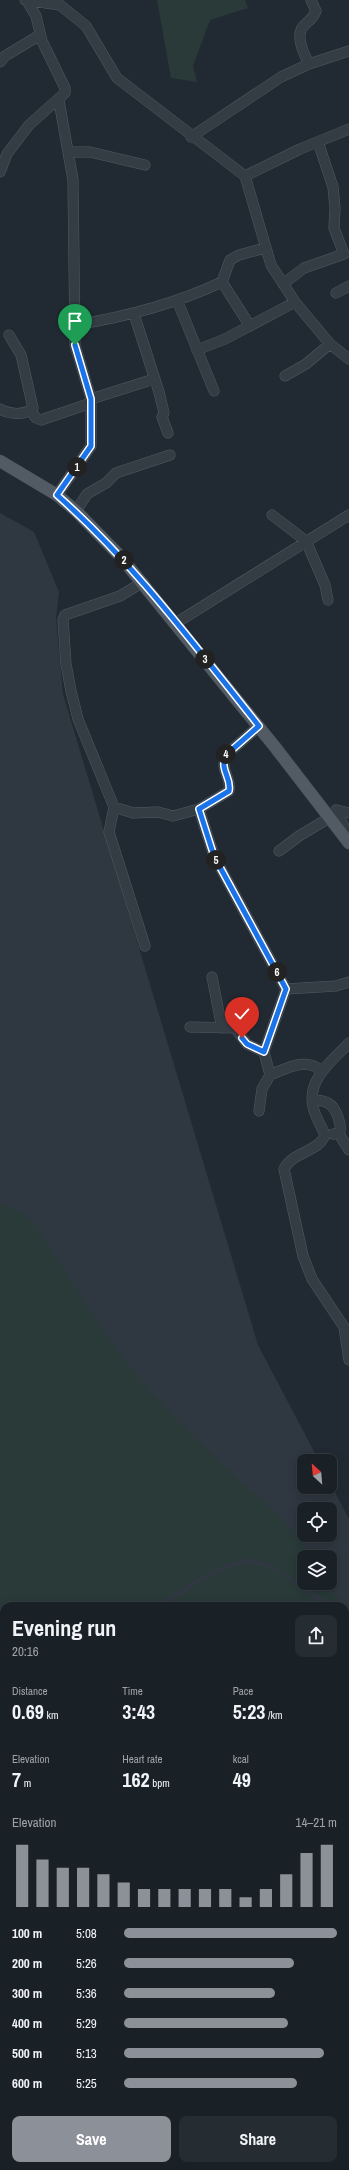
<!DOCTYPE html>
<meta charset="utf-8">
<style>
body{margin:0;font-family:"Archivo Narrow",sans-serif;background:#262d32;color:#f1f3f6;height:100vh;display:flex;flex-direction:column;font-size:15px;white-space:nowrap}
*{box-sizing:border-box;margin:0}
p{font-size:13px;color:#9fa3a7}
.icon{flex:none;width:22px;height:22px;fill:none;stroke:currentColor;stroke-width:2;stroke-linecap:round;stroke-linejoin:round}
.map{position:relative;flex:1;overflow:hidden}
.sheet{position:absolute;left:0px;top:1602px;width:349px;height:568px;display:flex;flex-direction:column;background:#192026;border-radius:12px 12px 0 0;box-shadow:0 2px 10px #0003,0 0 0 1px #373e43}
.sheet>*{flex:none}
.needle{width:26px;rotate:334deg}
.tools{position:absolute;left:297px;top:1454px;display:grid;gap:8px}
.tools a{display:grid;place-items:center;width:40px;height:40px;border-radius:8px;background:#192026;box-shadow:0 2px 10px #0003,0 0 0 1px #373e43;font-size:20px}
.pin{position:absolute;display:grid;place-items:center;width:34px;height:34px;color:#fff;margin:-41px -17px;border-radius:50% 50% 50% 0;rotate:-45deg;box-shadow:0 0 4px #0007}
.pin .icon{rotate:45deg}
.km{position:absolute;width:20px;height:20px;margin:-10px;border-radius:50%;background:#222;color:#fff;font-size:11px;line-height:20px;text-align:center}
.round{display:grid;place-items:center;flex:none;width:42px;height:42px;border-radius:8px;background:#262d32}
.headline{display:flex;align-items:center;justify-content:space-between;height:68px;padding:0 12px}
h1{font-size:22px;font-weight:800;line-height:30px}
.metrics{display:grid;grid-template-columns:repeat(3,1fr);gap:6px;height:68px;padding:4px 12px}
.metrics div{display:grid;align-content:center}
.metrics b{font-size:20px;font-weight:800}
.metrics small{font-size:11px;font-weight:400}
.metrics p{font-size:11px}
.chart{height:112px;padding:8px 12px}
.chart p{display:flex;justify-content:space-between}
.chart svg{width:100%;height:72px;margin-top:4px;stroke:#8c9099;stroke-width:6}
.primary-button{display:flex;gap:8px;margin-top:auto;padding:8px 12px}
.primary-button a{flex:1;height:46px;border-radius:8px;background:#8c9099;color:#fff;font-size:16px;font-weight:800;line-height:46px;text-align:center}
.primary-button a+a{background:#262d32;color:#f1f3f6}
ul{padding:0 12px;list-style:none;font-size:13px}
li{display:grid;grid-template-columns:64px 48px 1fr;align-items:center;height:30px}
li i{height:10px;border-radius:5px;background:#8c9099}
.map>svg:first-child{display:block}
.airport{fill:#2f3740;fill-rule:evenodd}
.green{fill:#293a39}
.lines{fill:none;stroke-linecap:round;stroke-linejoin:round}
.runway{stroke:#3e4650;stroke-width:58}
.minor-casing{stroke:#525962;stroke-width:11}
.major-casing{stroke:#3e454d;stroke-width:13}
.minor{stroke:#343c44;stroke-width:10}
.major{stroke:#525b64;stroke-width:12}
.route-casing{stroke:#fff;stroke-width:8}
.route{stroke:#1a73e8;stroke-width:5}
</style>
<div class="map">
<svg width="349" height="2170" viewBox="0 0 349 2170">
<rect width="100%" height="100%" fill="#212a33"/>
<path class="airport" d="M0 513 34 532 59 592 56 618 63 694 258 1345 319 1461H304V1487H330V1483L349 1519V2170H179L177 2166H345V1606H4V1872L0 1865ZM304 1509H330V1535H304ZM304 1557H330V1583H304Z"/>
<path class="green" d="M157 0H245L248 8 210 20 193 66 197 82 171 78Z
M0 1204 20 1212 34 1223C72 1280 105 1341 151 1392 179 1423 209 1452 239 1480 266 1505 293 1526 312 1557H304V1583H328L342 1606H335L268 1562 249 1558 227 1563 196 1579 153 1606H4V1701L0 1703Z
M248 1564C277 1565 299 1590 323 1606H164C189 1590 218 1568 248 1564Z
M345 1621 349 1624V1872L345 1865Z
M4 1713V1803L0 1796V1715Z
M345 2009 349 2015V2134L345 2128Z"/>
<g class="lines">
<path class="runway" d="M345 1933 349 1939"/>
<defs>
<path id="minor" d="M25 0 60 5 86 26 117 78 245 176 271 265 295 302 330 344 349 359
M0 62 5 56 40 35
M309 64C304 54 296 38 302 28 307 21 313 20 316 11L311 0
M191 137 281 77 309 64 349 51
M68 152H90L145 165
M0 172 7 154 29 125 65 93V88L42 41 36 16 27 1
M245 176 300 149 349 129
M222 282 250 326
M283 284 304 268 344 254 334 228 335 208 333 187 318 142
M336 293 349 286
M177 300 214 391
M134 314 159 392 164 413 162 417 168 433
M75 325C125 317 175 304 222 282L230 260 239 255 265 248
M197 350 225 339 295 302
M285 376 306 364 330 344
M91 399 154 379
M0 409C8 414 25 416 33 408L21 355 9 335
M31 411 36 418 41 420 91 403
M57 495 91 446V399L75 345 73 180 59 101
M76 511 87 494 106 483 116 473 170 455
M272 515 306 541 325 585 328 600
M143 582 120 596 65 615 63 620 66 664 71 691 78 719 114 807 109 832 145 946
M176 623 349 515
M259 726 226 755C219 771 232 777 229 791L199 809 214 856 286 989 336 986 349 982
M114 807 133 813 158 812 173 816 199 809
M336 810 346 831 344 836
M336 810 349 813
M279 851 299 836 329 818
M212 977 222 1028
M190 1027 235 1028 247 1044 264 1052
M349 1043C333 1060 307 1079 313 1106 314 1115 321 1125 325 1135 319 1152 292 1152 284 1169L303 1256 312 1279 344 1327 349 1360
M270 1075C288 1068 305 1057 322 1071
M312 1100C317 1100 323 1100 328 1103 336 1107 343 1126 339 1134
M259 1111 262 1089 270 1075 264 1052 286 989
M333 1134H339L349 1150
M0 1876 4 1883
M0 1905 4 1903
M0 2004 4 2005
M0 2112 4 2110
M174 2166 176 2170"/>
<path id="major" d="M0 461 57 495 76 511 120 556 275 747 349 843"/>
</defs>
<use href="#minor" class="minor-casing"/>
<use href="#major" class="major-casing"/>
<use href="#minor" class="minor"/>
<use href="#major" class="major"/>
</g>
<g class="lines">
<defs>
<path id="route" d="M75 345 91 399V446L57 495C134 563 195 646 259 726L226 755C219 771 232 777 229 791L199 809 214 856 286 989 264 1052 247 1044 242 1038"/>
</defs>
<use href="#route" class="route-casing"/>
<use href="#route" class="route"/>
</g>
</svg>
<div class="tools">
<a><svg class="needle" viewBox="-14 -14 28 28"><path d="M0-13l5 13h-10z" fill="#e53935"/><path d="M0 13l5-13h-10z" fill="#9fa3a7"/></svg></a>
<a><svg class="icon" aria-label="locate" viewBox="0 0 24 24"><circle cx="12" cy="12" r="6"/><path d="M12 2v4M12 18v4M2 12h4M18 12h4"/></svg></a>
<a><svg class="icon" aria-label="layers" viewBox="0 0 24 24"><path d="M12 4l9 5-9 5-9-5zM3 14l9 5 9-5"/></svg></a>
</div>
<div class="pin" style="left:75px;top:345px;background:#1e9e55"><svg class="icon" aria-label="arrive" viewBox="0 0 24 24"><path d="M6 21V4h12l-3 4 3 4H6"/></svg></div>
<div class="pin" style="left:242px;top:1038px;background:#d93025"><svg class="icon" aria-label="check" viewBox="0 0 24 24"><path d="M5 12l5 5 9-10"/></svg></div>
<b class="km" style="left:77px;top:467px">1</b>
<b class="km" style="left:124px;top:560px">2</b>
<b class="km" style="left:205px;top:659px">3</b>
<b class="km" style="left:226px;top:754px">4</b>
<b class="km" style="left:216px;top:860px">5</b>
<b class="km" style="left:277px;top:972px">6</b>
<section class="sheet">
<div class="headline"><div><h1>Evening run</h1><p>20:16</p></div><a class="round"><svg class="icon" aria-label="share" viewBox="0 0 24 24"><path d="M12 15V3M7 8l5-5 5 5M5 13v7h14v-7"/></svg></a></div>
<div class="metrics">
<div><p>Distance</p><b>0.69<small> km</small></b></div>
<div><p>Time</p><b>3:43</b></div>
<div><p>Pace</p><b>5:23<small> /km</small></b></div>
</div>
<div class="metrics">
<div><p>Elevation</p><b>7<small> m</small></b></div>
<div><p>Heart rate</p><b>162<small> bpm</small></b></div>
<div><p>kcal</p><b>49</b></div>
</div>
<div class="chart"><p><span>Elevation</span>14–21 m</p>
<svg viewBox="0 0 160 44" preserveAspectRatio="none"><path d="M5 44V6M15 44V15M25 44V20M35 44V20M45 44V24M55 44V29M65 44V33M75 44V33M85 44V33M95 44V33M105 44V33M115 44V38M125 44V33M135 44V24M145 44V11M155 44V6"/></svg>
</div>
<ul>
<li><b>100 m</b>5:08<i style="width:100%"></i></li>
<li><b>200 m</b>5:26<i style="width:80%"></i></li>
<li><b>300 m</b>5:36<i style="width:71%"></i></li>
<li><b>400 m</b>5:29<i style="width:77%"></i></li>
<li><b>500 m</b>5:13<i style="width:94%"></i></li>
<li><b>600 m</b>5:25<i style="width:81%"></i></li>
</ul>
<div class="primary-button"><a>Save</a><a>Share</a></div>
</section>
</div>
